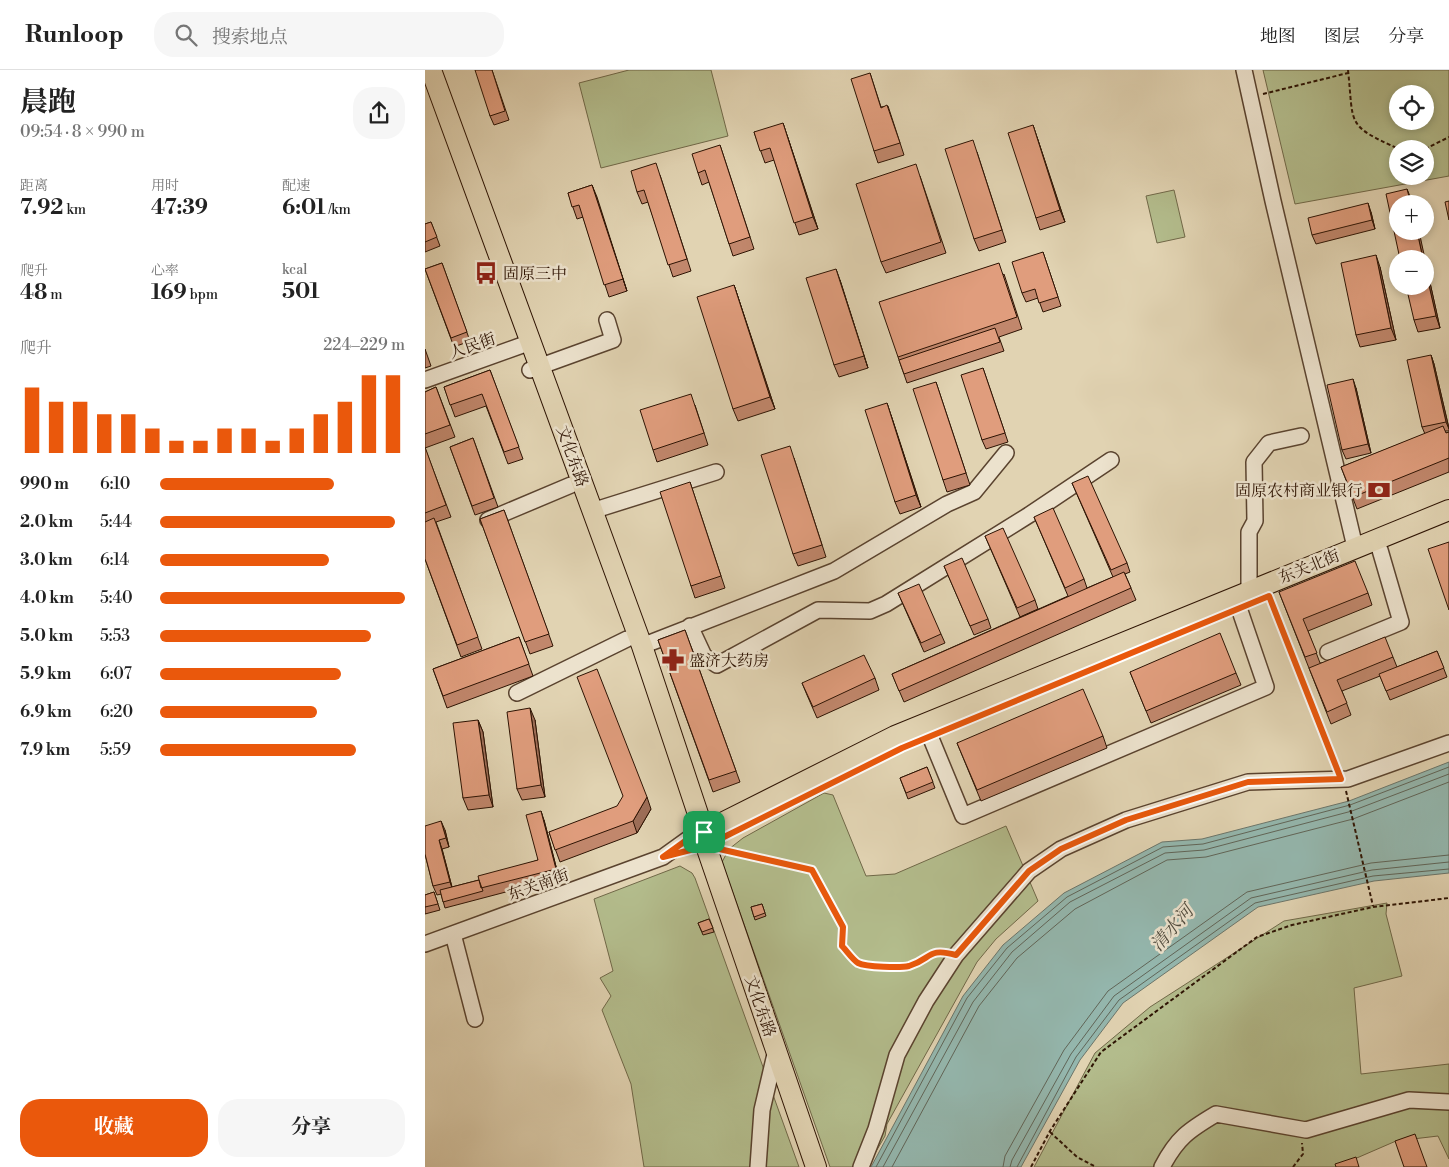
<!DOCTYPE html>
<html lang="zh">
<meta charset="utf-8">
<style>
body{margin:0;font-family:"Libre Bodoni","Noto Serif SC",serif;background:#f6f6f6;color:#222;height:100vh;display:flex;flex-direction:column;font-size:19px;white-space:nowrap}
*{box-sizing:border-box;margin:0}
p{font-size:16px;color:#767676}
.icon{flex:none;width:28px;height:28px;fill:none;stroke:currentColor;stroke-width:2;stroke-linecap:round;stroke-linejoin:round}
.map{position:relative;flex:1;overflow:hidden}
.drawer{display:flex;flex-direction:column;background:#fff;width:425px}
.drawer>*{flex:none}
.fabs{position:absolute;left:964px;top:15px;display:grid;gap:10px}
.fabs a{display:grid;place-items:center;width:45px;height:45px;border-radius:50%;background:#fff;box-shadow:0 2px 8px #0003;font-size:25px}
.pin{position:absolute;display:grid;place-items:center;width:42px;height:42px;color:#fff;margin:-21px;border-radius:10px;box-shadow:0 2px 8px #0006}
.round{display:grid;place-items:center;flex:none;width:52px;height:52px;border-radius:20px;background:#f6f6f6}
.headline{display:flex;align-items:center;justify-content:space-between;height:85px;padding:0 20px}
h1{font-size:28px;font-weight:700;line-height:38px}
.figures{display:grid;grid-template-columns:repeat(3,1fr);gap:8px;height:85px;padding:5px 20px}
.figures div{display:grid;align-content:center}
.figures b{font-size:21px;font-weight:700}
.figures small{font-size:14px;font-weight:400}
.figures p{font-size:14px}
.chart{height:140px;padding:10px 20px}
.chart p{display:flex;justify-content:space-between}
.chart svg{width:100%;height:90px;margin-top:5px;stroke:#ea580c;stroke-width:6}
.button{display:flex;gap:10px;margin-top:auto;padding:10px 20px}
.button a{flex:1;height:58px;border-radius:20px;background:#ea580c;color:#fff;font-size:20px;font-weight:700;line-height:58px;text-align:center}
.button a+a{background:#f6f6f6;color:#222}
ul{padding:0 20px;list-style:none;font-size:16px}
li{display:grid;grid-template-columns:80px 60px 1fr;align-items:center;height:38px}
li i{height:12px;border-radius:6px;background:#ea580c}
header{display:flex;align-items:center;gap:30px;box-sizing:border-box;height:70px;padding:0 25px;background:#fff;border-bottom:1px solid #e0e0e0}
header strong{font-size:24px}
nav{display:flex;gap:28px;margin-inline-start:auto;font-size:18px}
.search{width:350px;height:45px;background:#f6f6f6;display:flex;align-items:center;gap:12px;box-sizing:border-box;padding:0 18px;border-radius:20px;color:#767676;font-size:19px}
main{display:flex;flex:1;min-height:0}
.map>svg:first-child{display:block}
.green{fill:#b3bc8c;stroke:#706848;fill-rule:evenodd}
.water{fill:#94b7ae;stroke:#6b756a}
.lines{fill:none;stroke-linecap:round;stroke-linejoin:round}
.shore{stroke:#606558;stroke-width:1}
.minor-casing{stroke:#5a432f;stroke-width:18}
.major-casing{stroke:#2d1303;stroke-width:22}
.path{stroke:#2d1303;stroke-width:2;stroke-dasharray:4 2.5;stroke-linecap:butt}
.minor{stroke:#ece2cd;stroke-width:15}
.major{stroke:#e1d3b2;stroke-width:20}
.wall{fill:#c1876c;stroke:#2d1303}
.shaded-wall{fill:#9d6e58;stroke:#2d1303}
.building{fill:#e09d7d;stroke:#2d1303}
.route-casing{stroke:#fff;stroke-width:10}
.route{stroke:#ea580c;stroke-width:6}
.labels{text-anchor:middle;stroke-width:5;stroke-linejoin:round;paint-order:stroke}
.poi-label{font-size:16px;fill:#2d1303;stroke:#ece2cd;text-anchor:start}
.street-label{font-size:16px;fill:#2d1303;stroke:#ece2cd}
.water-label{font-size:18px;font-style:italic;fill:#514c3f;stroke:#ece2cd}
</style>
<header>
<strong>Runloop</strong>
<div class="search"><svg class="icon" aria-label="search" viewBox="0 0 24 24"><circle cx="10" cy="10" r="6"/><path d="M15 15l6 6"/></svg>搜索地点</div>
<nav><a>地图</a><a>图层</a><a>分享</a></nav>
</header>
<main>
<section class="drawer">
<div class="headline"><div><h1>晨跑</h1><p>09:54 · 8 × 990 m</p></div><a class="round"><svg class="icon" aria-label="share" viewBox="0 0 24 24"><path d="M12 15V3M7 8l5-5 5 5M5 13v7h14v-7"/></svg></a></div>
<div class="figures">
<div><p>距离</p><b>7.92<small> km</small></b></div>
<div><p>用时</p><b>47:39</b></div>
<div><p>配速</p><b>6:01<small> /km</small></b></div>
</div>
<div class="figures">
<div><p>爬升</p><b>48<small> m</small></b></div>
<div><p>心率</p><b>169<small> bpm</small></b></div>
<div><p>kcal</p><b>501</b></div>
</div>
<div class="chart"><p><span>爬升</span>224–229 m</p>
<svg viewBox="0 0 160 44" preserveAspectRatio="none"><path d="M5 44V12M15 44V19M25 44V19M35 44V25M45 44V25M55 44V32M65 44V38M75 44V38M85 44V32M95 44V32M105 44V38M115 44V32M125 44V25M135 44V19M145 44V6M155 44V6"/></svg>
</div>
<ul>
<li><b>990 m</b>6:10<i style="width:71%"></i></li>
<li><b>2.0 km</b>5:44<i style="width:96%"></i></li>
<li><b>3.0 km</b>6:14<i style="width:69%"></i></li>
<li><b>4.0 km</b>5:40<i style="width:100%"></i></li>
<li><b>5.0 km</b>5:53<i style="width:86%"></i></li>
<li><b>5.9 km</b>6:07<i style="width:74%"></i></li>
<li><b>6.9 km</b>6:20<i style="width:64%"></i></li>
<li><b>7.9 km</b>5:59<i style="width:80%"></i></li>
</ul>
<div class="button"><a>收藏</a><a>分享</a></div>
</section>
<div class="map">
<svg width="1024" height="1097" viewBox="0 0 1024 1097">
<rect width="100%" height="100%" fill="#e1d3b2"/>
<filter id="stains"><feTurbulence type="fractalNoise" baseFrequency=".004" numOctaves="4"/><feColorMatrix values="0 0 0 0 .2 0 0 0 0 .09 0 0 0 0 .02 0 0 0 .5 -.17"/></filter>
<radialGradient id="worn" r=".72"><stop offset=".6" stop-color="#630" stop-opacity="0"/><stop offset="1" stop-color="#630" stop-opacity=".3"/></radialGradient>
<path class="green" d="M204 0H286L303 66 176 98 154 13Z
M838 0H1024V106L870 134ZM972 24H1000V51H972ZM972 79H1000V106H972Z
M749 120 760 167 732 173 721 126Z
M399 723 408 725 441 806 470 804 581 756 613 831 571 869 552 892 462 1054 460 1066 442 1097H405L297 792 304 779 318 768Z
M255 796 267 803 270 808 374 1097H219L206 1014 177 940 186 926 175 908 188 901 169 829Z
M962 833 961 844 977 906 929 918 936 1004 1024 994V1089L1013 1066 971 1071 911 1097H609L670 983 725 937 859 851Z"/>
<path class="water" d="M1024 692V803L949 811 833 837 698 933 655 990 596 1097H446L538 926 578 875 639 823 737 772 777 769 924 731Z"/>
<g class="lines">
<path class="shore" d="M451 1097 542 928 582 878 642 827 738 777 778 774 925 735 1024 697
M458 1097 548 932 587 882 645 832 740 783 779 780 927 741 1024 704
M467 1097 554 936 592 888 650 839 742 790 781 787 928 749 1024 712
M578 1097 580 1086 639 980 683 921 822 822 946 793 1024 785
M585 1097 587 1090 646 984 689 926 826 828 947 800 1024 792
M592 1097 651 987 694 930 830 833 948 806 1024 799"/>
<defs>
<path id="minor" d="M819 0 848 131 930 477
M105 300 188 270 182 250
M0 310 106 272
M167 441 291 402
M63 450 146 415
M824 521V462L830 451 829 392 844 373 876 366
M265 556 279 586 292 595 393 540 445 541 461 534 604 445 686 390
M217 576 409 501 522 434 549 422 581 383
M903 582 976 552 955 480
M92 623 202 569
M505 666 538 746 841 617 814 538
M28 864 50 949
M0 874 238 787 270 764 279 762
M333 1097 337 1040 351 980
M436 1097 451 1059 472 985 501 931 531 885 604 801 636 779 701 750 823 712 923 709 1024 673
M737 1097C752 1068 764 1060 791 1044L881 1060 984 1030 1024 1032"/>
<path id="major" d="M6 0 217 576 279 762 281 776 391 1097
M279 762 470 666 1024 440"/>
</defs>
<use href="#minor" class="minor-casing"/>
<use href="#major" class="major-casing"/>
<path class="path" d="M923 0C929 55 920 55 974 79
M838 24 923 3
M1000 79 1024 67
M846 530 911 696
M921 721 948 836
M298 779 387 800 418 857 417 876 434 893 466 897 484 896 508 882 518 881
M625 1062 652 1087 671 1097
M606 1097 625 1061 676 982 832 867 867 855 948 837 1024 828
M868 1097 878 1084 877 1073"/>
<use href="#minor" class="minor"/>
<use href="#major" class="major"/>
</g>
<path class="wall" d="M67 0 84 50 69 55 65 46Z
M445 3 456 37 463 36 479 85 453 93 449 81Z
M329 62 362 65 393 159 374 165 349 90 340 93Z
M612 67 640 152 615 160 611 148Z
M295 75 329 179 308 186 284 112 277 115 273 103Z
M552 82 581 172 554 181 549 169Z
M235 105 266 201 248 207 223 132 217 134 212 122Z
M495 106 521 183 461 203 456 192Z
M167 115 202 221 184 227 158 147 152 149 143 123Z
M946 142 950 159 891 174 887 165Z
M6 152 15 176 0 182V154Z
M618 182 636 236 618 242 613 228 601 232 597 223Z
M1000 190 1015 258 993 262 989 250 1000 216Z
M17 193 45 271 29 277 0 199Z
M955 197 971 270 935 277 931 265Z
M579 204 597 259 574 267 579 281 482 313 473 287Z
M415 210 443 298 414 307 409 295Z
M309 215 350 339 313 351 308 339Z
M0 279 6 296 0 298Z
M1006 285 1009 294 1024 358V361H1020L1021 363 1024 362V402L932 439 916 397 1000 364 997 357Z
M558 298 583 372 561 379 557 370Z
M65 300 98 389 83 394 61 336 30 347 19 317Z
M511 312 545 415 522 422 518 410Z
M11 317 30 367 0 378 26 447 11 452 57 579 36 587 0 489V322Z
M931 318 946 383 921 389 917 380Z
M270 335 283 375 232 392 228 380Z
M466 345 496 437 475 444 470 432Z
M48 368 73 437 50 445 25 377Z
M369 388 401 487 373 496 368 484Z
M265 412 300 518 270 528 266 516Z
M647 413 702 493 705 502 700 504 711 530 479 632 467 604 643 526 609 447 659 509 662 518 688 507Z
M79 440 128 576 105 584 55 449Z
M560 466 610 530 613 539 595 547Z
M519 496 563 549 566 558 549 565Z
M854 522 943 523 947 535 883 561 895 593 968 587 972 597 1012 581 1022 607 965 630 955 606 917 621 926 645 906 654Z
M473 523 516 564 520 573 499 582Z
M260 560 315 712 288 722 233 570Z
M94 567 108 606 22 638 8 599Z
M705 602 811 603 816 615 726 653Z
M450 608 454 620 392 648 382 625 377 613Z
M53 650 58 662 68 737 43 740 38 728Z
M110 650 120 727 97 730 92 719Z
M678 666 682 678 556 731 532 673Z
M502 697 510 718 483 729 475 708Z
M226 739 212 763 135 792 124 762Z
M119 750 134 808 20 838 16 824 12 825 8 816 0 784 20 760 24 777 17 779 27 817 54 810 113 790Z
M9 822 15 840 0 844V825Z
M337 834 341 846 330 850 326 837Z
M284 849 289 862 278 865 273 853Z"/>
<path class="shaded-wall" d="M358 53 362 65 393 159 388 147Z
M608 55 612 67 640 152 635 140Z
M167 115 172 127 202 221 198 209Z
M982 119 987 131V134H986Z
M943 133 946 142 950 159 947 150Z
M992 161H994L1000 189H998Z
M951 185 955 197 971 270 966 258Z
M1000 190 1015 258 1011 246 1000 198Z
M411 199 415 210 443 298 439 286Z
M309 215 313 227 350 339 345 327Z
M1006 285 1009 294 1024 359 1021 352Z
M928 309 931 318 946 383 943 374Z
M462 333 466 345 496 437 491 425Z
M105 638 110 650 120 727 116 715Z
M53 650 58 662 68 737 64 725Z
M222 727 226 739 212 763 208 751Z
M116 741 119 750 134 808 131 799Z
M16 751 20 760 24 777 21 768Z
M14 770 17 779 28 821 25 812Z"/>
<path class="building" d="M50 0H67L80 41 65 46Z
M445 3 456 38 462 35 475 73 449 81 426 9Z
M358 53 388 147 369 153 345 78 335 81 329 62Z
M608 55 635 140 611 148 583 63Z
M548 70 577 160 549 169 520 79Z
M295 75 325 167 304 174 280 100 273 103 267 84Z
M231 93 262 189 243 195 219 120 212 122 206 101Z
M491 94 516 172 456 192 431 114Z
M167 115 198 209 179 215 154 135 147 137 143 123Z
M982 119 986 134H972V161H992L998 189H975L961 124Z
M1024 131V150L1020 132Z
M943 133 947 150 887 165 883 148Z
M6 152 12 167 0 172V154Z
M618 182 633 227 614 233 610 219 597 223 587 192Z
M951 185 966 258 931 265 916 193Z
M17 193 42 262 26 268 0 199Z
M574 193 592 247 473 287 454 232Z
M1000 198 1011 246 989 250 981 216H1000Z
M411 199 439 286 409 295 381 208Z
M309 215 345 327 308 339 272 227Z
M570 258 575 272 479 304 474 290Z
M1006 285 1021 352 997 357 982 290Z
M558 298 580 363 557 370 536 305Z
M65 300 94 377 79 382 57 324 25 335 19 317Z
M928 309 943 374 917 380 902 315Z
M511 312 541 403 518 410 488 319Z
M11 317 25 355 0 364V322Z
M266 324 279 363 228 380 215 340Z
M462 333 491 425 470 432 440 340Z
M1018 356 1021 363 1024 362V388L928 427 916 397Z
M48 368 69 428 47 436 25 377Z
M365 376 397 475 368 484 336 385Z
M0 377 21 435 0 443Z
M663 406 702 493 686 500 647 413Z
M265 412 296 506 266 516 235 422Z
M628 438 659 509 640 518 609 447Z
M79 440 124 564 100 572 55 449Z
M9 448 53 567 32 575 0 489V452Z
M578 458 610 530 592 538 560 466Z
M1024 472V540L1003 479Z
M537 488 563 549 545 556 519 496Z
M930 491 943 523 878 549 892 583 880 587 854 522Z
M699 502 706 518 474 621 467 604Z
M494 514 516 564 496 573 473 523Z
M260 560 311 701 284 710 233 570Z
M795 563 811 603 721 641 705 602Z
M94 567 104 594 18 626 8 599Z
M960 567 968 587 912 610 922 633 902 642 884 598Z
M1012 581 1019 598 961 621 954 604Z
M439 585 450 608 388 637 377 613Z
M172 599 222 727 208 751 130 780 124 762 192 736 198 726 152 607Z
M658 619 678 666 552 720 532 673Z
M105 638 116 715 92 719 82 642Z
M53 650 64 725 38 728 28 653Z
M502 697 508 712 481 723 475 708Z
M116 741 131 799 56 818 53 806 113 790 101 745Z
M16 751 21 768 14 770 25 812 8 816 0 784V756Z
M54 810 58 821 18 832 15 820Z
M9 822 13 834 0 837V825Z
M337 834 340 843 329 847 326 837Z
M284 849 288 858 277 862 273 853Z
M990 1064 1002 1097H979L970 1071Z
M931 1087 934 1097H911L910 1094Z"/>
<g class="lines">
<defs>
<path id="route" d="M279 762 270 764 238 787 281 776 387 800 418 857 417 876C422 881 427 889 433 893 441 897 476 898 484 896 507 889 502 877 531 885L604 801 636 779 701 750 823 712 916 709 844 526 477 678 281 776 279 762"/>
</defs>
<use href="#route" class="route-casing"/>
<use href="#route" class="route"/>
</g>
<defs>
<symbol id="bus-bare" viewBox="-9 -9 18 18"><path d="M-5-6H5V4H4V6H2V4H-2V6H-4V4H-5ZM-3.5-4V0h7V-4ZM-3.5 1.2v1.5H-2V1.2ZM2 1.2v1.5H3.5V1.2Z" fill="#8f2418" stroke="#ece2cd" stroke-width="2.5" paint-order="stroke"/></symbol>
<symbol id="bank-bare" viewBox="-9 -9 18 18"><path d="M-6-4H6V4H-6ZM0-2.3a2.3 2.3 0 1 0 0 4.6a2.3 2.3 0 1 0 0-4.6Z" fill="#8f2418" stroke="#ece2cd" stroke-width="2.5" paint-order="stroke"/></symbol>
<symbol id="pharmacy-bare" viewBox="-9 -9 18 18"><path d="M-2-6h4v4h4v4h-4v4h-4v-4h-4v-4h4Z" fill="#8f2418" stroke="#ece2cd" stroke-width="2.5" paint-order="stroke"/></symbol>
</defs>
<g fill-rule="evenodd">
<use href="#bus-bare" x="45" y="187" width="32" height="32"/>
<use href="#bank-bare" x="938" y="404" width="32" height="32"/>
<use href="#pharmacy-bare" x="232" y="574" width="32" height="32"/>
</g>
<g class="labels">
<g class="poi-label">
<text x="78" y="209">固原三中</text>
<text x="938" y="426" text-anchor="end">固原农村商业银行</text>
<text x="264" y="596">盛济大药房</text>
</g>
<g class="street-label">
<text transform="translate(47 275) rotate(-19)" y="6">人民街</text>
<text transform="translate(148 386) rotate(70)" y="6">文化东路</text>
<text transform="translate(884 496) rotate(-22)" y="6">东关北街</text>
<text transform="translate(113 814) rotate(-20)" y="6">东关南街</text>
<text transform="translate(336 936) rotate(71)" y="6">文化东路</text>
</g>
<g class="water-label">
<text transform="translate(747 858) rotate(-49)" y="6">清水河</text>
</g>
</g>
<rect width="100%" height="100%" filter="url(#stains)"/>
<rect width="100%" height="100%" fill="url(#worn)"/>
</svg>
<div class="fabs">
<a><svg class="icon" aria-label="locate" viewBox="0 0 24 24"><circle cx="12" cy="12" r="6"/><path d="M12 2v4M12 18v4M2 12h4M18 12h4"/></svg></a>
<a><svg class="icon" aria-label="layers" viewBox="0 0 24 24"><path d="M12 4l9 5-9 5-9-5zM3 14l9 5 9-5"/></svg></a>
<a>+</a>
<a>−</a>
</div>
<div class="pin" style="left:279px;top:762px;background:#1e9e55"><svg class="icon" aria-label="arrive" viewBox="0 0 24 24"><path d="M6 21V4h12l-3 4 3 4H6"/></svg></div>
</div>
</main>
